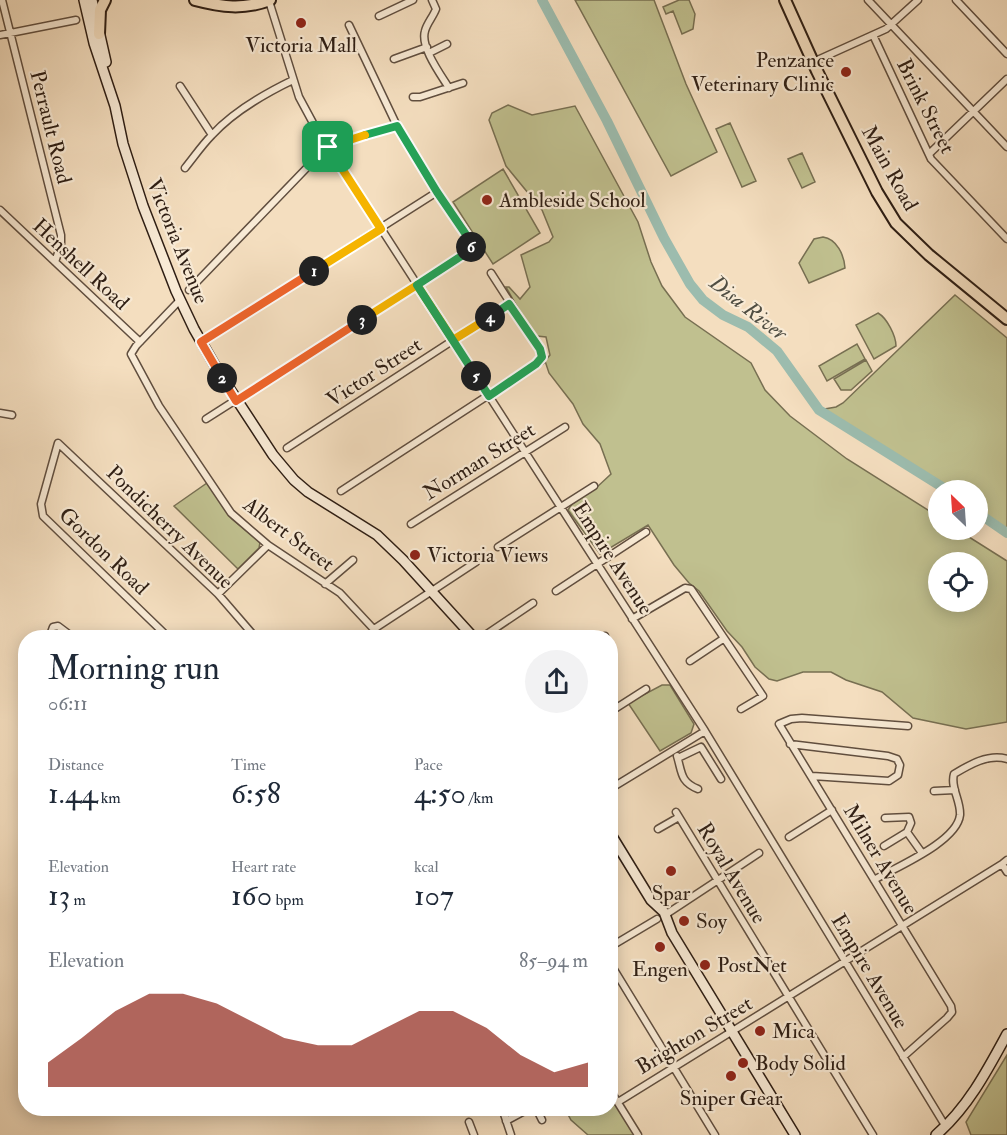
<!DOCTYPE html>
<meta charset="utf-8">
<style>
body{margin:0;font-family:"IM FELL Double Pica",serif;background:#f2f2f3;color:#1f2937;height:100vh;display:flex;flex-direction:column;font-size:22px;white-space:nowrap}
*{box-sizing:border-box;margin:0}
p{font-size:20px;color:#747a83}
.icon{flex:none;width:33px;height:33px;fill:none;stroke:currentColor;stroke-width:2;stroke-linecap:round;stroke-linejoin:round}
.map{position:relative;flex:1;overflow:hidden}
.side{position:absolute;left:18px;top:630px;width:600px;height:486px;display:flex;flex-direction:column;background:#fff;border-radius:24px;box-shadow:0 3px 15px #0003}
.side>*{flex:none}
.needle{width:39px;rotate:335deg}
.controls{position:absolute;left:928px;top:480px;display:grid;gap:12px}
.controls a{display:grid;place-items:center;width:60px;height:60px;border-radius:50%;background:#fff;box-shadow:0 3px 15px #0003;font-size:30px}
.pin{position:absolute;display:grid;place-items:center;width:51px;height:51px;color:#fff;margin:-26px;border-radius:12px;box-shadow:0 3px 9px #0006}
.km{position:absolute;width:30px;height:30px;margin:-15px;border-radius:50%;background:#222;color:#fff;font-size:16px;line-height:30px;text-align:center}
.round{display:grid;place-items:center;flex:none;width:63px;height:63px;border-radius:32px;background:#f2f2f3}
.head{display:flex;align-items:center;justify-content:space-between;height:102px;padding:0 30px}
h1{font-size:33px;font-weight:600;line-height:45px}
.stats{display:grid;grid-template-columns:repeat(3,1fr);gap:9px;height:102px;padding:6px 30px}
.stats div{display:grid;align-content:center}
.stats b{font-size:30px;font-weight:600}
.stats small{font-size:16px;font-weight:400}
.stats p{font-size:16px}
.chart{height:168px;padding:12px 30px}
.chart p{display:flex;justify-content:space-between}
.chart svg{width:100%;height:108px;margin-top:6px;fill:#8f2418;opacity:.7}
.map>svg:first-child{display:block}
.green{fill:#c0c08f;stroke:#776f52;stroke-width:1.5;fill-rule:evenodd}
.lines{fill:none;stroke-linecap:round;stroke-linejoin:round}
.river{stroke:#9cbcae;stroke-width:10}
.street-casing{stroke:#604e3f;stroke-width:9}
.secondary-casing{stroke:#2e1e14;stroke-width:12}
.primary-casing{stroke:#2e1e14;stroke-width:14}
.street{stroke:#f8ead5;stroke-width:6}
.secondary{stroke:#f8ead5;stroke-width:9}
.primary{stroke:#f4debf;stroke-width:10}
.split-1-casing{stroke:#fff;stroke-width:12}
.split-2-casing{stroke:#fff;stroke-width:12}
.split-3-casing{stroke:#fff;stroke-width:12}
.split-4-casing{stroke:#fff;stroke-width:12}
.split-5-casing{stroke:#fff;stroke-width:12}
.split-6-casing{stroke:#fff;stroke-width:12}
.split-7-casing{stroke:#fff;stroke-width:12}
.split-8-casing{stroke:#fff;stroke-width:12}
.split-1{stroke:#f5b400;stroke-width:8}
.split-2{stroke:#f0652b;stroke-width:8}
.split-3{stroke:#f0652b;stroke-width:8}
.split-4{stroke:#f5b400;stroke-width:8}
.split-5{stroke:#22a559;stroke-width:8}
.split-6{stroke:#22a559;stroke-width:8}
.split-7{stroke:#22a559;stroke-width:8}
.split-8{stroke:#f5b400;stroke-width:8}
.poi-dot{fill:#8f2418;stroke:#f8ead5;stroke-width:2}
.labels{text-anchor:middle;stroke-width:4.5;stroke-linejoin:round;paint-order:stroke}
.poi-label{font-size:21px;fill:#2e1e14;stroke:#f8ead5;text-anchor:start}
.street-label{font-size:21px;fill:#2e1e14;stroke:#f8ead5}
.water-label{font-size:22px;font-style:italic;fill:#4f4d42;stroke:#f8ead5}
</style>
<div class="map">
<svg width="1007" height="1135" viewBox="0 0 1007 1135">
<rect width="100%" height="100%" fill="#f4debf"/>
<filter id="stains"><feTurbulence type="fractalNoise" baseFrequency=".00333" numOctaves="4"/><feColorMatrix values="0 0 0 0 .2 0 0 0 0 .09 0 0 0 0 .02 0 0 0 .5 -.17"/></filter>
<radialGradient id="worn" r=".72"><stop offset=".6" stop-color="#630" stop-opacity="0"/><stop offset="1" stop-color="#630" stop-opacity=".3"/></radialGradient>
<path class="green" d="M575 0H654L686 84 717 152 671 176Z
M679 0H689L695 14 693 29 682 34 673 11 666 14 663 7Z
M508 105 532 115 575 106 638 222 651 262 662 286 685 317 751 363 765 390 790 416 847 459 939 517V530H958L1007 561V722L966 729 913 718 882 692 846 680 831 672H803L777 681 769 679 755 667 742 647 727 631 699 591 689 583 674 565 648 525 600 554 568 510 572 504 596 488 611 474 600 444 583 424 573 404 549 373 545 361 550 355 546 337 537 336 521 314 506 287H509L520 299 530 287 521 255 549 242 553 237 542 210 506 166 489 120 492 113ZM939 562H978V602H939Z
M730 123 756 181 742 187 716 129Z
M802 153 815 182 802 188 788 159Z
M503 169 540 233 493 264 453 202Z
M823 237C837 239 844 255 845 268L809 283 799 263 814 239Z
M955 295 1007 338V533L978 513V490H947L819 410 836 407 843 403Z
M878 313C887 318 896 336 896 346L874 359 856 325Z
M857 344 865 359 827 381 819 366Z
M866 360 872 371 851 390H841L834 379Z
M207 483 232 519 260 542 259 548 238 569 174 506Z
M662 685H670L694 724 691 733 660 751 628 703Z
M1007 1055V1135H971L966 1122Z
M611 1096 635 1135H588L571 1120 565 1109 610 1108Z"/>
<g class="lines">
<path class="river" d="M542 0 607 121 664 238 690 284 703 300 723 315 748 327 777 351 819 410 947 490
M978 513 1007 533"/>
<defs>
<path id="street" d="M2 0 61 235V244L55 262
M432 0 436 9C433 17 427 23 425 31 420 47 441 75 449 88
M868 0 1007 147
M956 0 1007 54
M269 1 299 97 313 123 705 731 946 1127
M379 16 413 0
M0 35 76 20
M873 35 931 159 1007 239
M429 53 447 44
M394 59 427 47
M813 62 886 29 918 0
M180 86 212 135
M413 97H420L463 83
M929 154 1007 79
M185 168C194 157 202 145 212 135 234 111 264 94 293 80
M0 210 140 342
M189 290 322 152 333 146 397 126
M180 300 136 346 131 354 159 406 231 513 268 545 340 593 382 638
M201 342 437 192
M0 413 12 415
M206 419 463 255 471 247 469 239 437 192 397 126 349 25
M287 448 509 304
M341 491 541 361 542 355 540 349 491 273
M411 524 565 427
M498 547 594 486
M325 584 353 560
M556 591 646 532
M218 594 268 545
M632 619 685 588 691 589 763 696 741 709
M374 629 476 562
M49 638 53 627 58 626 74 638
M169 638 43 516 41 504 58 443 218 594 256 638
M481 638 533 603
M603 638 605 636
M690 661 723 639
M610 712 646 689
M790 744 888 756 897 759 900 765 898 775 889 781 812 776
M677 756C682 772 680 782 698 789
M678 758 701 747 721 779
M610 789 705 731
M934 791 955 790
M676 812 873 1135
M885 818 909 817 911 823 907 832 922 853
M658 829 679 817
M789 837 832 810
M884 846 907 832
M1002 864 1007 872
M874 880C896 867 957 842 960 815 961 801 950 787 954 774 969 765 989 753 1007 759
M665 915 759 853
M610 947 657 919
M610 963 715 1135
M903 1057 947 1018 952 1012 951 1006 779 724 791 719 802 718 908 726
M610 1090 638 1135
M618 1102 1002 864 1007 860
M502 1108 511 1135
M536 1108 542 1120
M506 1121 530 1108
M469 1122 474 1135"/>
<path id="secondary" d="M84 0 94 43 115 106 123 144 143 206 176 291 194 329 218 371 273 455 294 480 308 492 377 535 403 560 474 638
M92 0 106 62
M610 833 651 900 664 912 672 933 795 1135
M936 1135C968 1107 987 1071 1007 1034"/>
<path id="primary" d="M195 0C222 7 243 10 270 0
M785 0 817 71 877 192 896 223 929 255 1007 319
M99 34 100 10 105 0"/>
</defs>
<use href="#street" class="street-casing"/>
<use href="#secondary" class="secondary-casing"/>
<use href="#primary" class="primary-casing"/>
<use href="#street" class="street"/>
<use href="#secondary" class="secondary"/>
<use href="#primary" class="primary"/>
</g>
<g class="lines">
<defs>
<path id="split-1" d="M314 271 381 229 328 147"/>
<path id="split-2" d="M222 378 201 342 314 271"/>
<path id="split-3" d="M222 378 236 401 362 320"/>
<path id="split-4" d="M362 320 417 285 453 340 490 317"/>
<path id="split-5" d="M476 376 489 396 536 364 542 357 540 349 509 304 490 317"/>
<path id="split-6" d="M471 247 463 255 417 285 476 376"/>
<path id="split-7" d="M365 135 397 126 437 192 469 239 471 247"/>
<path id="split-8" d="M328 147 365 135"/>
</defs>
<use href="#split-1" class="split-1-casing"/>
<use href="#split-2" class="split-2-casing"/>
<use href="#split-3" class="split-3-casing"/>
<use href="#split-4" class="split-4-casing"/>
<use href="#split-5" class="split-5-casing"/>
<use href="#split-6" class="split-6-casing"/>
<use href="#split-7" class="split-7-casing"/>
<use href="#split-8" class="split-8-casing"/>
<use href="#split-1" class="split-1"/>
<use href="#split-2" class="split-2"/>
<use href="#split-3" class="split-3"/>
<use href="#split-4" class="split-4"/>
<use href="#split-5" class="split-5"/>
<use href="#split-6" class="split-6"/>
<use href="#split-7" class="split-7"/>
<use href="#split-8" class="split-8"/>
</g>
<g class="poi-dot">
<circle cx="301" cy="23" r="6"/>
<circle cx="846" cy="72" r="6"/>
<circle cx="487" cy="200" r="6"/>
<circle cx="415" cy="555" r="6"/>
<circle cx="671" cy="871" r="6"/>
<circle cx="684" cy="921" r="6"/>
<circle cx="660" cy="947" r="6"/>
<circle cx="705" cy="965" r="6"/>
<circle cx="760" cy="1031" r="6"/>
<circle cx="743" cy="1063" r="6"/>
<circle cx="731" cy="1076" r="6"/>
</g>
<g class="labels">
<g class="poi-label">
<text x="301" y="52" text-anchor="middle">Victoria Mall</text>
<text x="834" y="67" text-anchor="end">Penzance<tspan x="834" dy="24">Veterinary Clinic</tspan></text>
<text x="499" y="207">Ambleside School</text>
<text x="427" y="562">Victoria Views</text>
<text x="671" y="900" text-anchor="middle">Spar</text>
<text x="696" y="928">Soy</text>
<text x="717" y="972">PostNet</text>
<text x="660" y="976" text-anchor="middle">Engen</text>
<text x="772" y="1038">Mica</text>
<text x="755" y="1070">Body Solid</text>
<text x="731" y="1105" text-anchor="middle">Sniper Gear</text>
</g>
<g class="street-label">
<text transform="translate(926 106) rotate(63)" y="7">Brink Street</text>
<text transform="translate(51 127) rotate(76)" y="7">Perrault Road</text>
<text transform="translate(890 168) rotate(61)" y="7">Main Road</text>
<text transform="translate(178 241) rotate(68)" y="7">Victoria Avenue</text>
<text transform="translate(81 264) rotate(43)" y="7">Henshell Road</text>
<text transform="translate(374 372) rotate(-33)" y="7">Victor Street</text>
<text transform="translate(479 461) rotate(-32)" y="7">Norman Street</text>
<text transform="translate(170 527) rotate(44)" y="7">Pondicherry Avenue</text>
<text transform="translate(289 534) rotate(37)" y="7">Albert Street</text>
<text transform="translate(104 551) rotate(44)" y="7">Gordon Road</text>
<text transform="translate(613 558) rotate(57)" y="7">Empire Avenue</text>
<text transform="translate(881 859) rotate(59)" y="7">Milner Avenue</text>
<text transform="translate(732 873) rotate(59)" y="7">Royal Avenue</text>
<text transform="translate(870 971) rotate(59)" y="7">Empire Avenue</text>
<text transform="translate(694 1035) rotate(-31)" y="7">Brighton Street</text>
</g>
<g class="water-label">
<text transform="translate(749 307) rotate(38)" y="8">Disa River</text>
</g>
</g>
<rect width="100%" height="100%" filter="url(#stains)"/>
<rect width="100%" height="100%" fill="url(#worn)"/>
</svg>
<div class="controls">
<a><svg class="needle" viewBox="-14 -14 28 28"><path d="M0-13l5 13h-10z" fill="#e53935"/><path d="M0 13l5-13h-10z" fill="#747a83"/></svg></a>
<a><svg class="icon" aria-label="locate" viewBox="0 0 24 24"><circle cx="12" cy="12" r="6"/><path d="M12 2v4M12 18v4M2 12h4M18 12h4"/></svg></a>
</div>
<div class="pin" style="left:328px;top:147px;background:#1e9e55"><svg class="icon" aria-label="arrive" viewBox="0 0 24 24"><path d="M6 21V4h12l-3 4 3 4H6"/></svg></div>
<b class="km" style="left:314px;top:271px">1</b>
<b class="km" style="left:222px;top:378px">2</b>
<b class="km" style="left:362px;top:320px">3</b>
<b class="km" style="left:490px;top:317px">4</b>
<b class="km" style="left:476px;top:376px">5</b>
<b class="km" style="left:471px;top:247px">6</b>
<section class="side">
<div class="head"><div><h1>Morning run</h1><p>06:11</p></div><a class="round"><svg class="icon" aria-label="share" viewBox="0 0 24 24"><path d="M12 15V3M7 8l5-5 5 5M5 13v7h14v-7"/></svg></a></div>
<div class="stats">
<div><p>Distance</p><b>1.44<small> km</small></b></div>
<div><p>Time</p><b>6:58</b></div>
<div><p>Pace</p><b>4:50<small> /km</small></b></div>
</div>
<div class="stats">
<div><p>Elevation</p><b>13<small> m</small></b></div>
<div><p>Heart rate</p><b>160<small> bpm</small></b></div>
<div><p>kcal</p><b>107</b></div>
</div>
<div class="chart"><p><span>Elevation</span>85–94 m</p>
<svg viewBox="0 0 160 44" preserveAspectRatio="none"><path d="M0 44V34L10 24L20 13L30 6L40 6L50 10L60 17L70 24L80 27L90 27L100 20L110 13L120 13L130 20L140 31L150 38L160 34V44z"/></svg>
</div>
</section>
</div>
